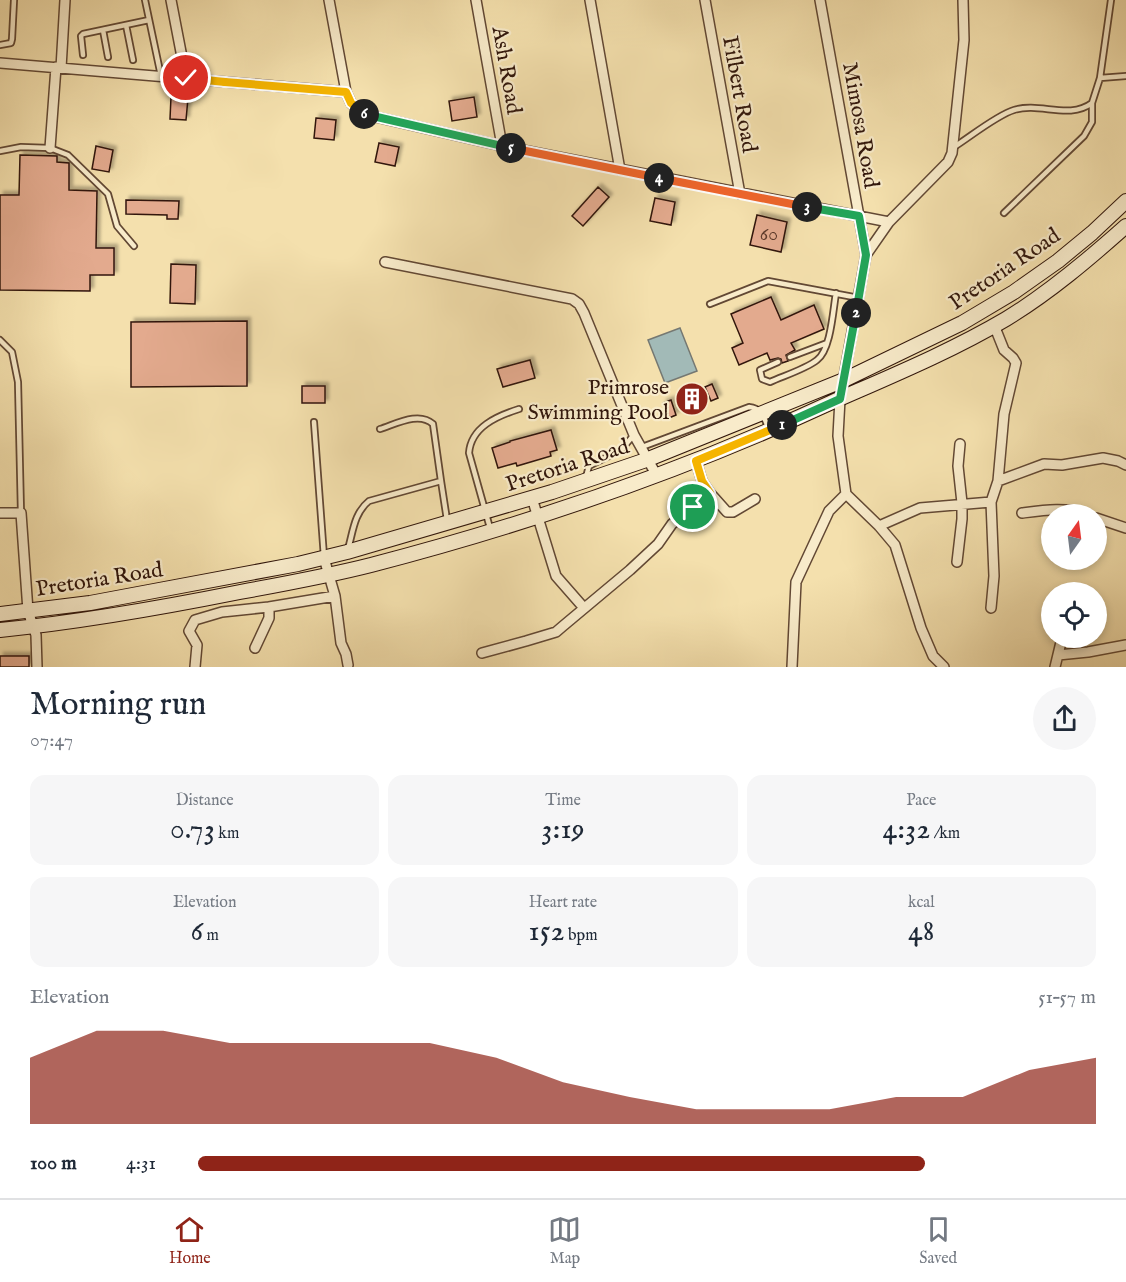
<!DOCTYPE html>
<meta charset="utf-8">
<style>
body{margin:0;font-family:"IM FELL English",serif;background:#f6f6f7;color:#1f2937;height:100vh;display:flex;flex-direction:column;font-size:22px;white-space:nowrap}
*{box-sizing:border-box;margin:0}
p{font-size:20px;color:#747a83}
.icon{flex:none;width:33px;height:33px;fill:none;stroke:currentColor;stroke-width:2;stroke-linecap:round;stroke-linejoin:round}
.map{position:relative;height:667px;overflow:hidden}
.panel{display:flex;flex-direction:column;background:#fff;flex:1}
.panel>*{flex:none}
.needle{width:39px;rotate:14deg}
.controls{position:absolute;left:1041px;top:504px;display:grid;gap:12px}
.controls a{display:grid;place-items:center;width:66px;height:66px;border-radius:50%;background:#fff;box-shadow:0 3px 9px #0003;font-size:30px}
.pin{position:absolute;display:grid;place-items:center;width:51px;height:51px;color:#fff;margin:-26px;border:3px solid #fff;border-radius:50%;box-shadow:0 2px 6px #0007}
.km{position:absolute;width:30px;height:30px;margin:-15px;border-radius:50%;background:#222;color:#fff;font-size:16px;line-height:30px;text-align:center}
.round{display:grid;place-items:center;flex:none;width:63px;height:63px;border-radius:32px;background:#f6f6f7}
.headline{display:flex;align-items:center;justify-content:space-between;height:102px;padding:0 30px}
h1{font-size:33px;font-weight:600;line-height:45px}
.metrics{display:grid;grid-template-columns:repeat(3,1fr);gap:9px;height:102px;padding:6px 30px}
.metrics div{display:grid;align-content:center;border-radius:15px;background:#f6f6f7;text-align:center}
.metrics b{font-size:30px;font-weight:600}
.metrics small{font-size:16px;font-weight:400}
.metrics p{font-size:16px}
.chart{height:168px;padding:12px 30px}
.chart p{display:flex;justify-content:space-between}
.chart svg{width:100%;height:108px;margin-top:6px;fill:#8f2418;opacity:.7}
ul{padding:0 30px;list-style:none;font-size:20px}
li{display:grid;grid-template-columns:96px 72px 1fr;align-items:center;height:45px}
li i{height:15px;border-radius:8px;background:#8f2418}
.menu{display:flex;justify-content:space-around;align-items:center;height:84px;border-top:2px solid #e0e1e3;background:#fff;font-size:16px;color:#747a83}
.menu a{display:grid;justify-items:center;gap:3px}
.menu .on{color:#8f2418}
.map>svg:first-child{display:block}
.water{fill:#a2bab7;stroke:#757872;stroke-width:1.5}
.building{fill:#e3aa8e;stroke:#31160b;stroke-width:1.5;filter:url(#shadow)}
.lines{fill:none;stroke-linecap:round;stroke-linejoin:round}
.lane-casing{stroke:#624834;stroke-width:8}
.street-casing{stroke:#624834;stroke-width:12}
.secondary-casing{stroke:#31160b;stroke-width:16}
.lane{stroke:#f8ebca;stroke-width:4.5}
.street{stroke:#f8ebca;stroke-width:9}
.secondary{stroke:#f8ebca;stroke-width:14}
.split-1-casing{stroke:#fff;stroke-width:12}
.split-2-casing{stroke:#fff;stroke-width:12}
.split-3-casing{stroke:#fff;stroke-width:12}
.split-4-casing{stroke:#fff;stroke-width:12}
.split-5-casing{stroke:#fff;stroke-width:12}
.split-6-casing{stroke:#fff;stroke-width:12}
.split-7-casing{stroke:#fff;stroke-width:12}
.split-8-casing{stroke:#fff;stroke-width:12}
.split-1{stroke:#f5b400;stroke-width:8}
.split-2{stroke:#22a559;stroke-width:8}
.split-3{stroke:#22a559;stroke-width:8}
.split-4{stroke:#f0652b;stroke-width:8}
.split-5{stroke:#f0652b;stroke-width:8}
.split-6{stroke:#22a559;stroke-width:8}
.split-7{stroke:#f5b400;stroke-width:8}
.split-8{stroke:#f5b400;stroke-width:8}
.labels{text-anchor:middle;stroke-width:4.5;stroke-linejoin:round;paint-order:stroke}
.number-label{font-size:20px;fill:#5e3b2c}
.street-label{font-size:22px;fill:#31160b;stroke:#f8ebca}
.poi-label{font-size:22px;fill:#31160b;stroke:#f8ebca;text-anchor:end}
</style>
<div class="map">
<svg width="1126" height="667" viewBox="0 0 1126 667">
<defs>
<filter id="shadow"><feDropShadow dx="3.5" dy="-3.5" stdDeviation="1.5" flood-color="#0004"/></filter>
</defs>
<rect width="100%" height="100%" fill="#f4e0ad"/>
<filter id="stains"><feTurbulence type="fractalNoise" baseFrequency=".00333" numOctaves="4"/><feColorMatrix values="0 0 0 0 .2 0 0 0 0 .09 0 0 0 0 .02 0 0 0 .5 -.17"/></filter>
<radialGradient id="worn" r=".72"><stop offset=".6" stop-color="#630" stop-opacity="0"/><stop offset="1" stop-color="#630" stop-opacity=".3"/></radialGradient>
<path class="water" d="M680 328 697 371 665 383 648 340Z"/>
<path class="building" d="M171 97 188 98 186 120 170 119Z
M474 97 477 117 452 121 449 101Z
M316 118 336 120 334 140 314 138Z
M379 143 399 147 395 166 375 162Z
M96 146 113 150 109 172 92 169Z
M20 155 57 156V162L69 163V190L97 191 96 248H114V275H90V291L0 290V195H19Z
M598 187 609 197 583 226 572 216Z
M655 198 675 202 671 225 650 221Z
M126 200 179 201 178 219H167V215L126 214Z
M757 215 787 222 781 252 750 245Z
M171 264 196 265 195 304 170 303Z
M771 297 781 320 814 305 824 329 791 343 795 350 786 355 788 361 782 363 781 359 778 358 770 360 767 353 739 365 732 348 743 343 731 314Z
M247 321V386L131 387V322Z
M530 360 535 378 503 387 497 369Z
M712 384 718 398 711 401 705 387Z
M302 386H325V403H302Z
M671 400 676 415 669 418 663 403Z
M551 430 557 450 550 452 551 456 517 466 516 463 498 468 492 448 510 442V441Z
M0 656H29V667H0Z"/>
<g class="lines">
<defs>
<path id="lane" d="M145 0 161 76
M126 25 133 60
M103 30 108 57
M0 45 11 43 12 39 14 0
M83 55 81 36 83 34 149 20
M1100 78 1126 76
M954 147C970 137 997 115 1014 110 1040 102 1069 120 1092 103L1100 78 1111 0
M0 151 21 147 50 148 68 155 108 194 117 226 134 246
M1004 213 1084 136 1092 122V103
M710 304 768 281 859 298
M0 340 12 352 18 382 21 513
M790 357 827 343
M778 362 760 370 762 379 770 382C783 376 806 369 817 360 831 350 833 310 836 293
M314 422 324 557
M380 429C396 424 419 411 433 424L441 481
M642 447 749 407C761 408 764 417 768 427
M586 477 589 466 621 450 633 436
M490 528 469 453C471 427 497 416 519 409
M348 549C353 532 354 513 369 501L441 481 447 520"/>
<path id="street" d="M171 0 186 78
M329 0 346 92 351 103 363 114 502 146 889 222
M476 0 502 146
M590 0 620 170
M705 0 740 194
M820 0 866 255 840 399 838 436 846 494 879 526 895 545 921 628 933 656 944 667
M0 63 346 92
M61 68 65 0
M50 148 56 67
M866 255 889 222 948 162 952 153 964 40 963 0
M385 262 572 299 579 304 584 313 634 435 657 476
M998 481 1044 464 1062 465 1103 458 1118 461 1126 465
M710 493 727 512H733L755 499
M532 498 556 576 584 608
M991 502 994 576 991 608
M0 513H21L28 611 36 635 37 667
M1022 513C1045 510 1065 507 1087 514
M1096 518 1126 528
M879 526 920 508 991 502 998 481 1004 414 1016 363 1013 358 1004 350 994 325
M324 558 335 596 341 643 346 654 348 665
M957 562 962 519V503L958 466 960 444
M1071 592 1072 589
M255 648 269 618V607L335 596
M482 653 526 641 556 632 563 626 630 570 658 544 672 524 710 493 702 481 696 461
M1058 655 1088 652 1126 645
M195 667 197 645 189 631 195 620 222 612 269 607
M792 667 796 582 829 511 846 494
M1055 667 1062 638"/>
<path id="secondary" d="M0 614 90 603 298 564 347 552 552 492 646 460 844 380 962 323 1014 292 1058 261 1092 233 1126 201
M0 630C81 622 160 608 240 592 284 584 328 576 371 565 529 524 683 471 830 403 889 377 950 352 1006 319 1049 293 1089 259 1126 226"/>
</defs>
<use href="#lane" class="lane-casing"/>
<use href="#street" class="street-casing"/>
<use href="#secondary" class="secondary-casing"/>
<use href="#lane" class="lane"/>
<use href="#street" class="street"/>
<use href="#secondary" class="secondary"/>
</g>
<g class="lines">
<defs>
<path id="split-1" d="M693 507 710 493 702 481 696 461 782 425"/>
<path id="split-2" d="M782 425 840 399 856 313"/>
<path id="split-3" d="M807 207 859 216 866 255 856 313"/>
<path id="split-4" d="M659 178 807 207"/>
<path id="split-5" d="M511 148 659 178"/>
<path id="split-6" d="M364 114 511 148"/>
<path id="split-7" d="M225 82 346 92 351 103 364 114"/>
<path id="split-8" d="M186 78 225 82"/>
</defs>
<use href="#split-1" class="split-1-casing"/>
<use href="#split-2" class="split-2-casing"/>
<use href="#split-3" class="split-3-casing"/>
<use href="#split-4" class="split-4-casing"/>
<use href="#split-5" class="split-5-casing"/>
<use href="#split-6" class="split-6-casing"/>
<use href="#split-7" class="split-7-casing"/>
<use href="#split-8" class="split-8-casing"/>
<use href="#split-1" class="split-1"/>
<use href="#split-2" class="split-2"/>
<use href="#split-3" class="split-3"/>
<use href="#split-4" class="split-4"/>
<use href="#split-5" class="split-5"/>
<use href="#split-6" class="split-6"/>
<use href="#split-7" class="split-7"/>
<use href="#split-8" class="split-8"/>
</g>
<defs>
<symbol id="building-disc" viewBox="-11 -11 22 22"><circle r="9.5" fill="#8f2418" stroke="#f8ebca"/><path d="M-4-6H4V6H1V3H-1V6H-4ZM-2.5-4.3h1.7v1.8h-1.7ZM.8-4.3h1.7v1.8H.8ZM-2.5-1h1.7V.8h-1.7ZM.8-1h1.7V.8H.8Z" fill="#fff"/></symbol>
</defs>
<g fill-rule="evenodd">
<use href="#building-disc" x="673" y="380" width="38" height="38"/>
</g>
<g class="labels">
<g class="number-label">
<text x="769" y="240">60</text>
</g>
<g class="street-label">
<text transform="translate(508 70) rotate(80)" y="8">Ash Road</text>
<text transform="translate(741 94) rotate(80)" y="8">Filbert Road</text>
<text transform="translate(862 125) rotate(80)" y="8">Mimosa Road</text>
<text transform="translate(1004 268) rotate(-34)" y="8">Pretoria Road</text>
<text transform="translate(567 464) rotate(-18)" y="8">Pretoria Road</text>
<text transform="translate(99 578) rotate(-9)" y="8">Pretoria Road</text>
</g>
<g class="poi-label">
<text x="669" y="394">Primrose<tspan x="669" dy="25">Swimming Pool</tspan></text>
</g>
</g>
<rect width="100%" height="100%" filter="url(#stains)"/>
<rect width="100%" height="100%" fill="url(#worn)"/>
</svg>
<div class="controls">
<a><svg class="needle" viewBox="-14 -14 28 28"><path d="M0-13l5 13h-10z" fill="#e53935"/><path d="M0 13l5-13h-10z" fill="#747a83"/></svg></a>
<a><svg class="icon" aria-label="locate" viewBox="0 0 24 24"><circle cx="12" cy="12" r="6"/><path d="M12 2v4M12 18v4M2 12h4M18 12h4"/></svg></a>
</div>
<div class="pin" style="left:693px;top:507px;background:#1e9e55"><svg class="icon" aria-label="arrive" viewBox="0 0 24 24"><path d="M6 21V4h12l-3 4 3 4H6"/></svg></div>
<div class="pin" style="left:186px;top:78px;background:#d93025"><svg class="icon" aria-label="check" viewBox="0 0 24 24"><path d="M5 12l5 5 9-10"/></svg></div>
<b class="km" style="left:782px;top:425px">1</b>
<b class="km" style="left:856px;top:313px">2</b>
<b class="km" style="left:807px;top:207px">3</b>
<b class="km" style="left:659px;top:178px">4</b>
<b class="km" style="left:511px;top:148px">5</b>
<b class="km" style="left:364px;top:114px">6</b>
</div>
<section class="panel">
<div class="headline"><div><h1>Morning run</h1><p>07:47</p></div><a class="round"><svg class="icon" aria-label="share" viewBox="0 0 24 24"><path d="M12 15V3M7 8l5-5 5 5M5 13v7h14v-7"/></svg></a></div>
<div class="metrics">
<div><p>Distance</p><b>0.73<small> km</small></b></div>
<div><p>Time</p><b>3:19</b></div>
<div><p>Pace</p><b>4:32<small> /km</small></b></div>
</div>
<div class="metrics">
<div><p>Elevation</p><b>6<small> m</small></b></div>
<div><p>Heart rate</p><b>152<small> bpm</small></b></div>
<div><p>kcal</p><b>48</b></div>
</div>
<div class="chart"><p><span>Elevation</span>51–57 m</p>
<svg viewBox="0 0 160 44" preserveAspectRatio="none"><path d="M0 44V17L10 6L20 6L30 11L40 11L50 11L60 11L70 17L80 27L90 33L100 38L110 38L120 38L130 33L140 33L150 22L160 17V44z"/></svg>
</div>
<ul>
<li><b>100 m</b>4:31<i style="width:81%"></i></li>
</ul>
</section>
<nav class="menu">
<a class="on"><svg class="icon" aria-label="home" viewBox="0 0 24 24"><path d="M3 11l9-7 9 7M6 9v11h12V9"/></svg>Home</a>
<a><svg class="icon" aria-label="map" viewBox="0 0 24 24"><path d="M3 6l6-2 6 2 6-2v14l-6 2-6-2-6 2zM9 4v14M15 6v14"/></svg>Map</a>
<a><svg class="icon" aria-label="saved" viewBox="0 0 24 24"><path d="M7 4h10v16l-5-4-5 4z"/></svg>Saved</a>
</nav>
